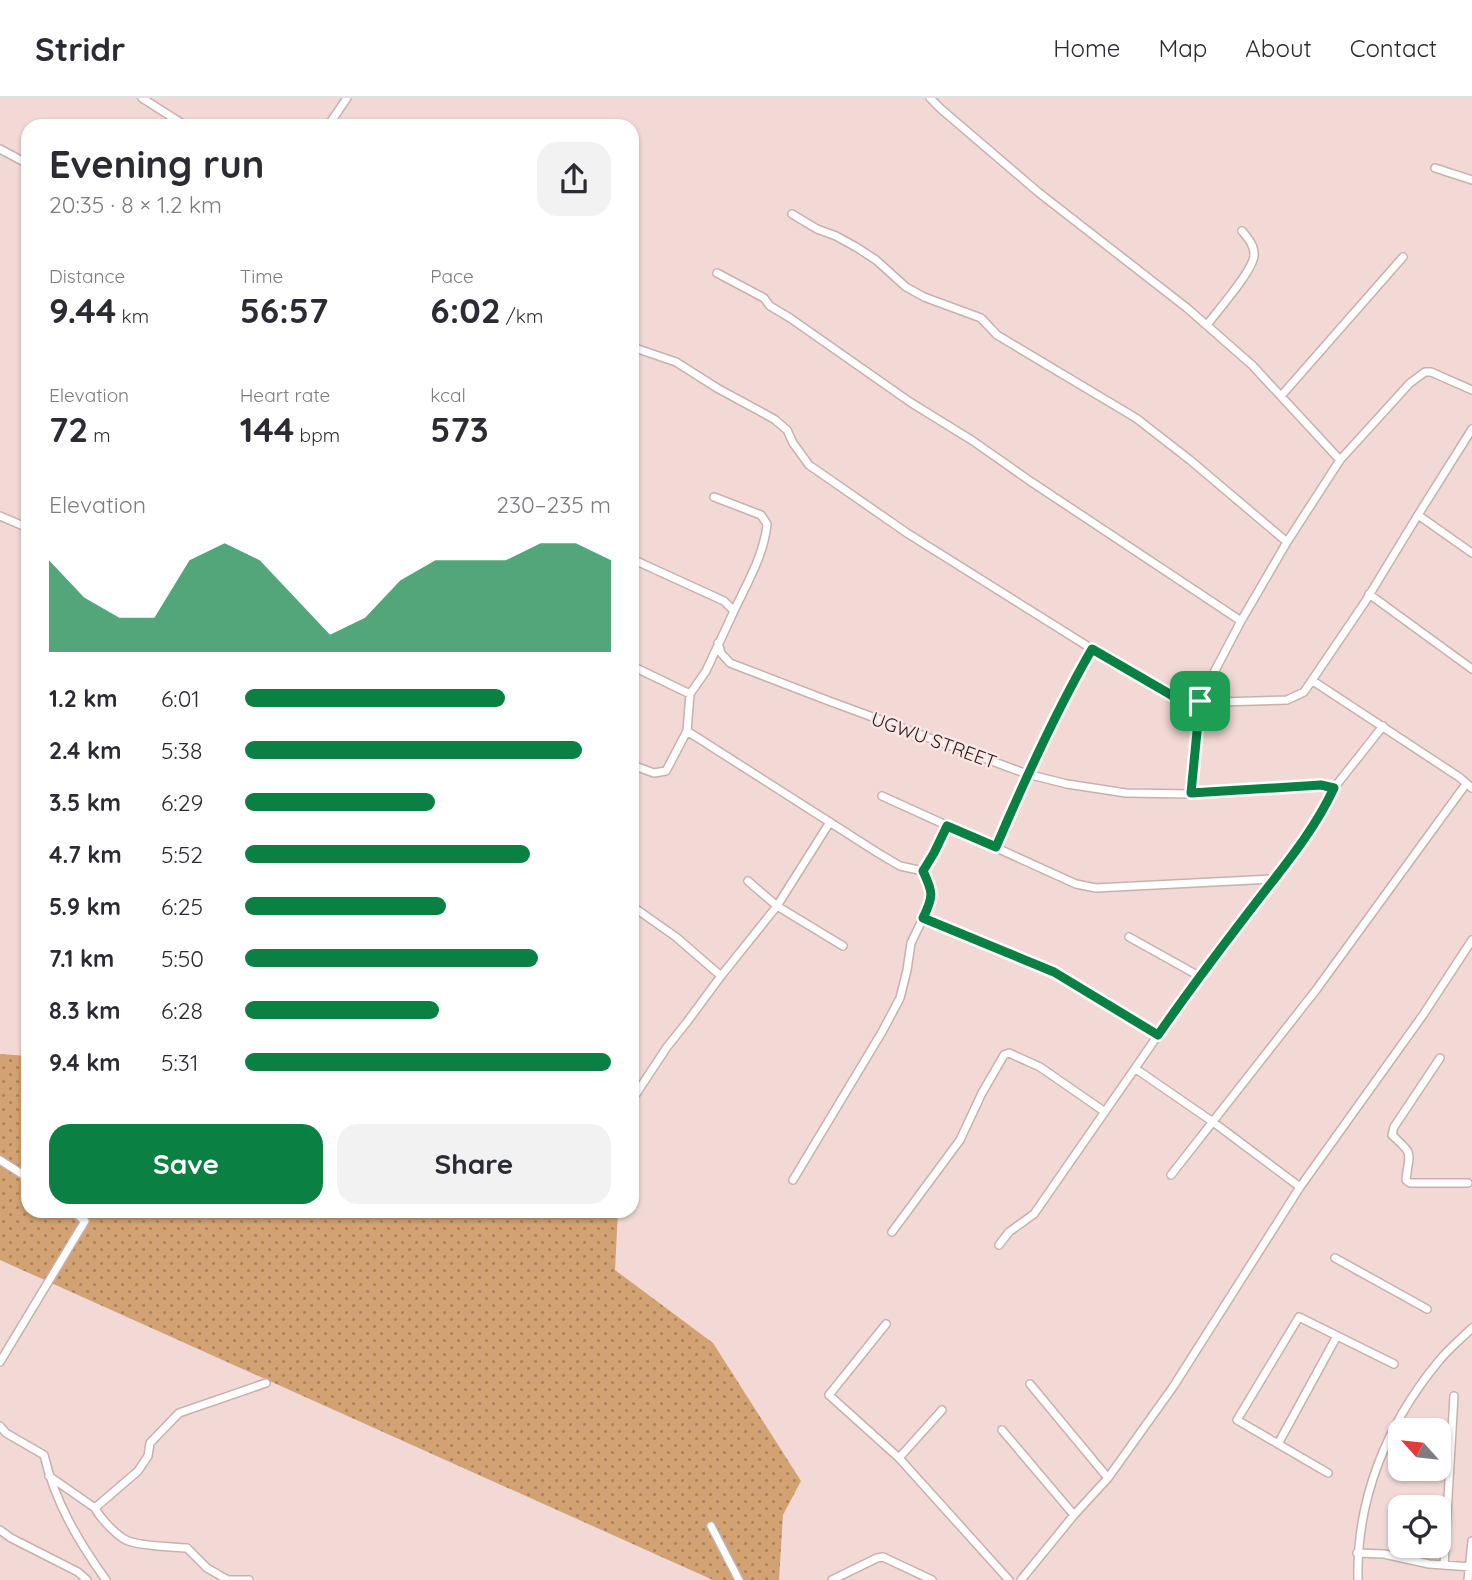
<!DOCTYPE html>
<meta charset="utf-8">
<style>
body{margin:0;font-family:Quicksand,sans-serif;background:#f2f2f3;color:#2b2b33;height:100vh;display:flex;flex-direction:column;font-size:26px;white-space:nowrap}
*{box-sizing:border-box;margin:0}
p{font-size:23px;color:#7c7c81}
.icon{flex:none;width:38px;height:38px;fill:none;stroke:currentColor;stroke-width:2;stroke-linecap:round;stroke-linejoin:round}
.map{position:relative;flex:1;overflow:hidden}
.side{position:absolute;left:21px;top:21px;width:618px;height:1099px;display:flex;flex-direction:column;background:#fff;border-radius:21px;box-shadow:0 2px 5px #0004}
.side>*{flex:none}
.needle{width:46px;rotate:297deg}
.buttons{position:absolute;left:1388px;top:1320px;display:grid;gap:14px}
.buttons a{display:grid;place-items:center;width:63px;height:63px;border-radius:14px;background:#fff;box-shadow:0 2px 5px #0004;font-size:35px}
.pin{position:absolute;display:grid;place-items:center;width:60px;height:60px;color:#fff;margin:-30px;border-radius:14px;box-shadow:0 4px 10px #0006}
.round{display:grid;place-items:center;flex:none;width:74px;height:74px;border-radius:21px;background:#f2f2f3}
.head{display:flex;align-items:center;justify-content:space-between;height:119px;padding:0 28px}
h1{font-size:38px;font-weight:700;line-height:52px}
.stats{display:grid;grid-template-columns:repeat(3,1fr);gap:10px;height:119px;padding:7px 28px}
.stats div{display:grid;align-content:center}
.stats b{font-size:35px;font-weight:700}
.stats small{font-size:19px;font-weight:400}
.stats p{font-size:19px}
.chart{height:196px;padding:14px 28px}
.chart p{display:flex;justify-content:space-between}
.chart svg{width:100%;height:126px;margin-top:7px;fill:#0b8043;opacity:.7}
.button{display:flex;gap:14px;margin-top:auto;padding:14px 28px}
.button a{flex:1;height:80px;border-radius:21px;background:#0b8043;color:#fff;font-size:28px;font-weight:700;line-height:80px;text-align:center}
.button a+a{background:#f2f2f3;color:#2b2b33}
ul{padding:0 28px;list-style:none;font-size:23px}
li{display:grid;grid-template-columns:112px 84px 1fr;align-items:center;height:52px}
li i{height:18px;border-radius:9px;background:#0b8043}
header{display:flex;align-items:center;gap:42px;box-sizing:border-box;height:98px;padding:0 35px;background:#fff;border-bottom:2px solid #e1e1e2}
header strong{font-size:33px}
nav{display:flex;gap:38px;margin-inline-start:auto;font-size:24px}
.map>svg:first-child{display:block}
.grass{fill:url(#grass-dots)}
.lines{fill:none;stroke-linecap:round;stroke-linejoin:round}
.minor-casing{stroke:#c9b0ad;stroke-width:10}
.minor{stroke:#fff;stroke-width:7}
.route-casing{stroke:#fff;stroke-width:14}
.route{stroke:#0b8043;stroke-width:9}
.labels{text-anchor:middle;stroke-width:5;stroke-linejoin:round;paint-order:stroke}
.street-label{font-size:19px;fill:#231a19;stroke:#fce7e5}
</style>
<header>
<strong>Stridr</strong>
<nav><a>Home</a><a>Map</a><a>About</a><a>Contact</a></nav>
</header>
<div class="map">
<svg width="1472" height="1482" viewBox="0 0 1472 1482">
<defs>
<pattern id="grass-dots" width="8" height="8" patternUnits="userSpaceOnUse" patternTransform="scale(1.75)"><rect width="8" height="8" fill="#d2a272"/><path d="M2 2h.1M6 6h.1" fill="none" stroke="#aa835d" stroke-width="1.8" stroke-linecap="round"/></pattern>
</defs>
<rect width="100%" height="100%" fill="#f2d9d6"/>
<path class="grass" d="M0 956 28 958V1113H618L615 1172 713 1245 801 1383 783 1417 779 1482H713L0 1162Z"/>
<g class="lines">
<defs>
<path id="minor" d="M142 0 186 28
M930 0 941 11 1038 94 1187 210 1252 267 1340 362
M328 28 347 0
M0 51 28 66
M1435 70 1472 82
M792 116 817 131 836 138 856 149 876 162 906 189 924 199 981 220 997 237 1136 320 1190 362 1287 444
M717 175 764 200 770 208 790 220 910 304 973 343 1030 383 1241 523
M1207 227C1218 212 1252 174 1254 158 1255 148 1248 140 1242 133
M632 249 676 264 717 290 774 321 787 332 793 345 809 367 907 435 1092 551 1185 605 1287 602 1304 594 1365 504 1418 417 1472 331
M1281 298 1403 159
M714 399 761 417 767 426C764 457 747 485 734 513
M1418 417 1472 455
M0 418 28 430
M632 461 724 503 734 513 706 573 690 596 687 633 666 673 654 675 632 667
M1369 496 1472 571
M718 545 721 555 730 565 829 603 1027 676 1067 686 1126 695 1191 696 1321 687 1334 690
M632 568 690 596
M1313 583 1459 679 1472 690
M687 633 878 755 900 768 923 773
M1191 696 1200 603 1209 584 1241 523 1287 444 1340 362 1410 285 1425 274H1431L1472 292
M882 698 1076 786 1096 790 1274 781
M996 749C1025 681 1055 615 1092 551
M748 783 777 808 843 848
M632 808 676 839 721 878
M923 820 1054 874 1158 937
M1129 839 1199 878
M1440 960 1394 1029 1392 1037C1415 1058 1409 1053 1406 1082L1410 1085H1468
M1136 971 1213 1024 1300 1089
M636 996 667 949 687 924 721 878 777 808 830 724
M0 1062 28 1080
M1171 1077 1316 892 1466 686
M793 1082 882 934 900 900 907 872 911 845 929 808 932 792 923 773 934 756 947 728
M892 1134 960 1042 982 995 1004 957 1009 955 1040 969 1105 1014
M999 1147 1009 1134 1034 1116 1199 878 1292 759 1325 710 1334 690 1383 628
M1335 1160 1427 1211
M886 1226 829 1297 899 1360 1009 1482
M0 1264 85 1123 72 1113
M1030 1286 1108 1380
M0 1328 6 1335 44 1357C55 1404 78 1443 106 1482
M1002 1332 1074 1417
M1278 1346 1337 1238
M899 1360 942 1312
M1328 1375 1237 1322 1299 1219 1394 1266
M49 1378 95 1410C100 1420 116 1437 126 1442 136 1448 174 1449 187 1450L207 1470 228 1482H249
M95 1410 138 1373 148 1358 150 1345 179 1315 266 1285
M711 1428 739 1482
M0 1432 11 1440 78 1474 87 1482
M1357 1455 1384 1456 1429 1466 1472 1469
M1444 1467 1454 1298
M832 1482 877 1460 883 1459 932 1482
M1021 1482 1074 1417 1108 1380 1173 1289 1300 1089 1423 917 1472 842
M1358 1482C1356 1401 1387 1326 1438 1264 1448 1251 1461 1241 1472 1230
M1468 1482 1472 1443"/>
</defs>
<use href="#minor" class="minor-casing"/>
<use href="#minor" class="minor"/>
</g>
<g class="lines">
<defs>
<path id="route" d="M1092 551 1185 605 1200 603 1191 695 1321 687 1334 690C1315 731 1286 766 1258 802 1224 846 1190 891 1158 937L1054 874 923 820C934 798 933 794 923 773L934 755 947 728 996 749C1025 681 1055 615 1092 551Z"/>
</defs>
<use href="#route" class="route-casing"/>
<use href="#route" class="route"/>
</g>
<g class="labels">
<g class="street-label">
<text transform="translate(934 642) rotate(20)" y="7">UGWU STREET</text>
</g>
</g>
</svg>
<div class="buttons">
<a><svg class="needle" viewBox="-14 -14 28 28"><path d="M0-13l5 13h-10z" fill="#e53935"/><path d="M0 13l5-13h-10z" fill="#7c7c81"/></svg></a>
<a><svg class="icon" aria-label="locate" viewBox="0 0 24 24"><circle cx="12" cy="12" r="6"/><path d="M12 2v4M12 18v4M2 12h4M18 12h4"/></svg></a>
</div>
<div class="pin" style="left:1200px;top:603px;background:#1e9e55"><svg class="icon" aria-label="arrive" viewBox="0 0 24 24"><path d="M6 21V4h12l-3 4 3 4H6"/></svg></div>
<section class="side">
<div class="head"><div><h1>Evening run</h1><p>20:35 · 8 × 1.2 km</p></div><a class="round"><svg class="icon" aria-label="share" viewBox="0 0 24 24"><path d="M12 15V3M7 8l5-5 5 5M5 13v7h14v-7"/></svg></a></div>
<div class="stats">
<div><p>Distance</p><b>9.44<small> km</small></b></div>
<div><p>Time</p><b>56:57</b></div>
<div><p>Pace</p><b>6:02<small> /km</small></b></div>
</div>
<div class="stats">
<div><p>Elevation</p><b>72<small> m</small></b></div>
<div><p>Heart rate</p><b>144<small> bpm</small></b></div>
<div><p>kcal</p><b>573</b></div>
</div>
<div class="chart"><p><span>Elevation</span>230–235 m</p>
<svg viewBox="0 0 160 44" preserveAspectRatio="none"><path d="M0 44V12L10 25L20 32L30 32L40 12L50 6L60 12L70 25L80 38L90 32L100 19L110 12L120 12L130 12L140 6L150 6L160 12V44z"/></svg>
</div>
<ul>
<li><b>1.2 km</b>6:01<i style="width:71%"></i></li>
<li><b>2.4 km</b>5:38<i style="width:92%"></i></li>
<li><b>3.5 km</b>6:29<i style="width:52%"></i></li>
<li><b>4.7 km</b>5:52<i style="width:78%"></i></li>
<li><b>5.9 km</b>6:25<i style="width:55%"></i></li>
<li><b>7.1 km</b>5:50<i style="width:80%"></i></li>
<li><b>8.3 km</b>6:28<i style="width:53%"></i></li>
<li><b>9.4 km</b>5:31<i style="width:100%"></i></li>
</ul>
<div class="button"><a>Save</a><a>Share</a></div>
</section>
</div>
